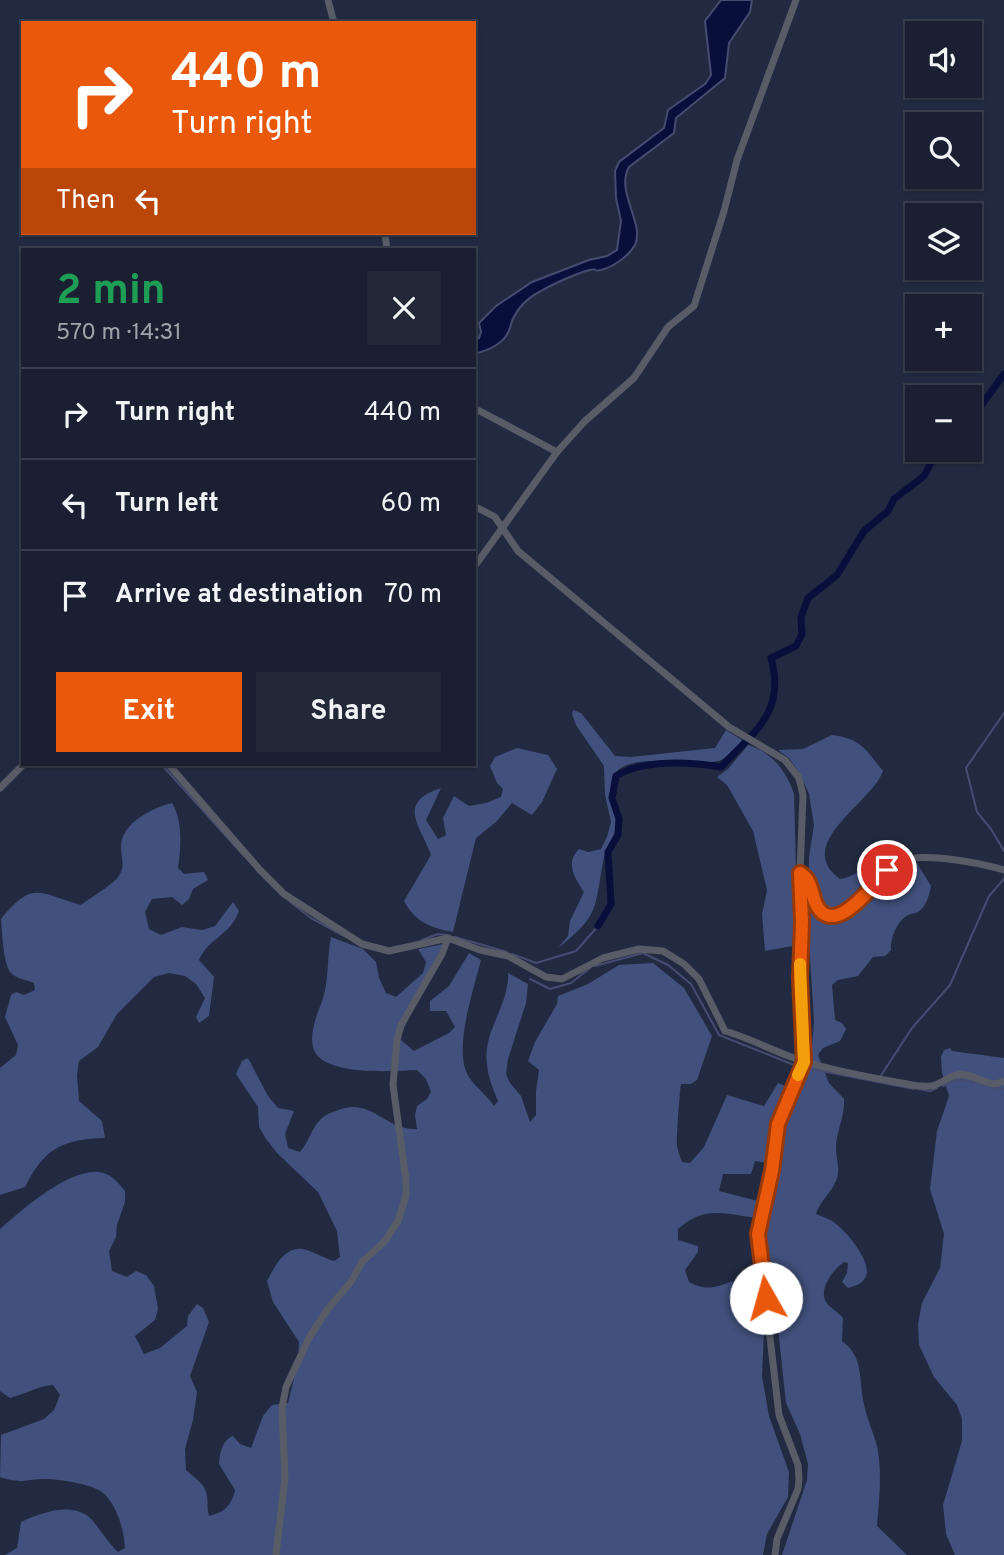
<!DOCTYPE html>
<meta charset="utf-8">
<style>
:root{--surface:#1a2031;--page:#232839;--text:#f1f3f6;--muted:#9fa3ab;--line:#383e4d;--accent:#ea580c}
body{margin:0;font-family:Overpass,sans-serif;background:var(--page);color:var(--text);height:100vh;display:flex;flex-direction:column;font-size:26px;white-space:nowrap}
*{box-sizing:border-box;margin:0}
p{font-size:23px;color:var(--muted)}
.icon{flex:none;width:38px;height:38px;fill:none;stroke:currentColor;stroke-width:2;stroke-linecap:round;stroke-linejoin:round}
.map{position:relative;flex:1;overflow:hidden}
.panel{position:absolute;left:21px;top:248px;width:455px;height:518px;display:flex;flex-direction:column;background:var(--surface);border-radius:0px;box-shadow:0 2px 5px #0004,0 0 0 2px var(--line)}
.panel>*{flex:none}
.banner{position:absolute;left:21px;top:21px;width:455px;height:214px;border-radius:0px;box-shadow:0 2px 5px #0004,0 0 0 2px var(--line);background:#ea580c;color:#fff;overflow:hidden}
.tools{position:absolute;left:905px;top:21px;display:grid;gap:14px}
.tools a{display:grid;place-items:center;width:77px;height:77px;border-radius:0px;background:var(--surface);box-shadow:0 2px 5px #0004,0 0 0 2px var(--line);font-size:35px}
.pin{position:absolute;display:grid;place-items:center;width:60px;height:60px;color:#fff;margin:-30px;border:4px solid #fff;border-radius:50%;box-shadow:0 2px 7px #0007}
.me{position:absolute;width:77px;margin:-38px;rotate:353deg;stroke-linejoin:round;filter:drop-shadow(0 0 5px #0008)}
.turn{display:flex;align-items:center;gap:24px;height:147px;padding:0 35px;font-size:32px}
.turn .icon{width:91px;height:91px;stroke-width:2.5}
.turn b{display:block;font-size:49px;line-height:60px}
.then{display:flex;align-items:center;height:66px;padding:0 35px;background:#0003;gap:14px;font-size:26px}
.round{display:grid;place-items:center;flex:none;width:74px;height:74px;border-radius:0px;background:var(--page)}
.headline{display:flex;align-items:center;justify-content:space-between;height:119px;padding:0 35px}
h1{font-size:42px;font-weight:700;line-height:52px;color:#1e9e55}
.button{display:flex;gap:14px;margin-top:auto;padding:14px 35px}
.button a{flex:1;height:80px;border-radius:0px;background:var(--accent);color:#fff;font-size:28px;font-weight:700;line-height:80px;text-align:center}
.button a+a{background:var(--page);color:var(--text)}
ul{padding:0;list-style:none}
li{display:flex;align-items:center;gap:21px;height:91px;padding:0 35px;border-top:2px solid var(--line)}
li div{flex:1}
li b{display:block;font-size:26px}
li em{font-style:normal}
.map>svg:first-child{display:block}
.green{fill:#41507c}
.water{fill:#080f3b;stroke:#464c70;stroke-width:2}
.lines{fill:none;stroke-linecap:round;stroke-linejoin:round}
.stream{stroke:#464c70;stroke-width:2}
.canal{stroke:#080f3b;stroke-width:7}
.minor{stroke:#575c67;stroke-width:7}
.route-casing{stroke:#983908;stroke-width:18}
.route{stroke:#ea580c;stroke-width:12}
.slow{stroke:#f59e0b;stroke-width:12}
</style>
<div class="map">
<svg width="1004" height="1555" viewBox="0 0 1004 1555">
<rect width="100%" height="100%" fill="#222a41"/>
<g class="green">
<path d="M573,710l8,3 34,43 16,1 84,-9 11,-18 16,10c-5,6 -12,15 -19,19 -18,11 -93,-10 -108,15 -10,17 2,35 1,53 -1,10 -10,19 -12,30 -10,49 -2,57 -46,91l10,-12 2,-15 14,-29c-10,-15 -19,-29 -5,-43l9,3 13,-3 6,-12 4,-15 -6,-27 -1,-29 -28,-41 -4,-11z"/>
<path d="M832,735c30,4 33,14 51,36 -11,32 -91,73 -43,108 26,-3 34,-32 53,-31 6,0 12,3 17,4l21,34c-2,9 -4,20 -13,26 -4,2 -6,1 -10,3 -11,6 -18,24 -17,35l-6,6 -12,1 -15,19 -20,4 -6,5 3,35 7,3 4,6 -6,12 -17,7 -5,7 11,28 15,16c1,17 -8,33 -8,49 0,12 5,21 0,33 -5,12 -16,20 -20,33 7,3 15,5 20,10 11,8 36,38 30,52 -3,8 -11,10 -18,12l-6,-6 5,-9 1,-10 -4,-1c-10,7 -26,26 -18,40 4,6 12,10 17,16l-1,23c23,17 16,39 22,63 3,16 11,31 14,47 4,25 1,51 -1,75l30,29h-125l25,-75 1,-16 -8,-30 -14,-31 -12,-112 -10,-52 2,-33 16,-82 25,-50 5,-28 2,-26 -6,-93 1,-70 5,-32 -5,-31 -9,-20 -11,-16 -11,-8 25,-1z"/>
<path d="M748,745c24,7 39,27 46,49l4,151 -33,6 -3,-37 5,-24 -14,-59 -26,-46 -10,-8 11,-8z"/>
<path d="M517,748l31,7 9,14 -15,33 -10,13 -20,-12 -16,19 -20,16 -23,94c-22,-4 -38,-10 -49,-31l27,-46c-11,-30 -35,-52 10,-67l-15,32 12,19 8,-4 -3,-17 11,-22 15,10 17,-3 15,-6 2,-8 -6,-6 -7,-17 5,-9z"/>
<path d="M172,803c11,18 9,45 6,65l6,6 20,-2 4,8 -15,9 -4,10 -7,6 -10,-8 -20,2 -7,13 4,17 12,6 21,-8 20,3 13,-4 18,-24 6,9c-10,26 -30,26 -40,49l15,17 -5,39 -10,7 -3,-6 9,-19 -9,-14 -11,-8 -16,-3 -15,4 -37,37 -19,33 -19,14 -2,14 2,26 23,20 3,17c-43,1 -61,11 -80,49l-25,8v-127l16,-13 2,-10 -13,-28 6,-22 5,-3 8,3 11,-5 -1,-7c-6,-3 -17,-4 -22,-9 -9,-7 -10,-44 -11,-55 33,-40 38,-25 80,-14 10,-8 34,-21 39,-31 5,-10 1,-16 1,-27 0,-24 31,-39 51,-44z"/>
<path d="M331,937l32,12 13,13 3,16 7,15 10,4 27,-24 3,-11 -8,-13 26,-5 -42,88 -1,8 13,11 35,-18 6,-6 -9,-16h-16v-10l19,-15 20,-33 12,7c-7,29 -29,91 -12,117 7,11 18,18 25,29l4,-5c-5,-12 -10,-24 -11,-37 -5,-32 23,-60 21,-91l20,11 -2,19 -18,56 -2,15 4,9 11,13 9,26 6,-7v-24l3,-21 -11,-9 7,-19 22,-38 1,-8 30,-12 31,-19 34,-2 31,25 28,48 -15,44 -6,4h-10c-1,3 -5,58 -4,62 1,5 3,11 5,16l8,1 14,-16 23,-52 37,11 14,-23 10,4 -20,49 -1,27 -12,-2 -4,13h-28l-4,17 39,10 -1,17c-33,-4 -52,-13 -79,11v11l20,6v6l-13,18 4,12c16,9 27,6 43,-1l13,20 16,-2 3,34 -2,43 7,40 20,56 -1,25 -21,37 -4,21h-758l12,-7 4,-26c20,-9 49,-20 68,-5 9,8 18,25 29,35l7,-4c-1,-18 -8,-44 -23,-56 -11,-8 -39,-12 -53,-13 -23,-1 -25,6 -49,-2l1,-42 43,-16 10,-9 6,-15 -7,-10c-15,1 -28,9 -43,13l-10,-7v-162c22,-19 68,-60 99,-57 11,1 19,10 26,19v11l-8,23 -1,12 -7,14 3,20 15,6 9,-6 10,4 8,11 4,23 -3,11 -20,16 9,18 16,-6 27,-22 1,-10 9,-12 6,4 6,14 -19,54 7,16 -4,28 -8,29 1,21c6,6 18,13 20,22 3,9 0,14 3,24 16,-4 22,-10 26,-26l-16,-26c1,-11 3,-24 14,-28l7,8 11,4 12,-32 9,-11 16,-2 10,-41 1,-20 -26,-40 -6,-21c7,-13 17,-34 35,-32 6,0 24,10 32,12l6,-4 -3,-26 -19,-39 -40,-38 -12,-15 -7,-12 -1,-20 -22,-33 6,-13 6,-3 20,38 10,12 16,3 -9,23 3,14 12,4c9,-10 11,-23 20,-32 5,-6 13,-8 19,-10 32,-13 47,21 78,19l-2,-14 2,-9 10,-7 4,-7 -5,-13 -9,-9c-24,1 -97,7 -104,-23 -4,-17 6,-36 11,-52 5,-20 3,-39 7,-58z"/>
<path d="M950,1048l2,3 52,7v497h-49l-9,-21 -3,-29 19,-64v-22l-5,-14 -23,-28 -15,-32 -1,-21 4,-21 18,-35 4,-34 -14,-45 7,-58 12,-35 -7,-23 -1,-16 3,-7z"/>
</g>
<path class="water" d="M721,0h31l-2,12 -21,31 -4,35 -49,40 -2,15 -45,34c-14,25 16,56 6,78 -6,11 -22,22 -34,25 -10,2 -1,-2 -11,0 -13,3 -37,14 -49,21 -14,7 -23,16 -29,30 -1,4 -3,11 -6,15 -7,10 -20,15 -32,18v-13l5,-3 2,-6 -2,-9 17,-17 36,-24 57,-22 18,-4 10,-6 4,-29 -5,-23 -1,-27 4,-9 45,-34 4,-18 37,-26 6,-9 -6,-54z"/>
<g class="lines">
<g class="stream">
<path d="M1004,713l-38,55 11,44 14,17 13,22"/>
<path d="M162,765l82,91"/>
<path d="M290,902l21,16 33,18"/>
<path d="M455,937l52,15"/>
<path d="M422,940l16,-6 9,1"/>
<path d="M512,954l24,9 40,-12 22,-25"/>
<path d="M595,966l48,-13 25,12 23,19 28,51 80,32"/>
<path d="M530,979l20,10 21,-6 19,-15"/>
<path d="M806,1068l108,21"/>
<path d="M880,1077l32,-49 38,-43 39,-89 15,-17"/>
<path d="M943,1086l14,-7 27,6"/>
<path d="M993,1087l11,2"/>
<path d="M919,1089l11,2 7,-3"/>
</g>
<g class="canal">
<path d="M970,421l34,-47"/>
<path d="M598,926l13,-22 -3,-52 10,-17 1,-16 -7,-21 4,-22c27,-17 74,-14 105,-9 34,-36 65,-55 50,-109l25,-12 6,-12 -1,-17 7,-19 29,-23 27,-44 24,-20 6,-12 30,-23 12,-23 4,-3"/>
</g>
<g class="minor">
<path d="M328,0l6,23"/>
<path d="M385,233l2,17"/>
<path d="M474,408l83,44"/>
<path d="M474,506l21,11 23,34 211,176 56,33 14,18 4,17 -3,78 2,50 -2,55 4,84 -26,62 -6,47 -14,63 21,181 19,50 1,14 -1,10 -21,50 -2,16"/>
<path d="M477,563l80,-111 28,-31 49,-43 34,-51 26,-21 30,-95 13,-51 59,-160"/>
<path d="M169,765l91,105 24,24 78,50 27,7 59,-13 32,12 28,6 38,21 16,2 41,-21 36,-9 24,2 21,13 15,15 26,52c28,8 53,23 81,31 36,11 74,17 112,24 5,0 12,1 17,-1 12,-4 17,-13 31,-10 13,2 26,14 38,6"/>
<path d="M0,788l23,-23"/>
<path d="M800,873c17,9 9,35 29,42 23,7 49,-43 70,-53 22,-11 81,1 105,8"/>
<path d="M276,1555l9,-78 -3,-69 4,-21 24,-51 17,-26 24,-28 11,-20 23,-21 13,-20 8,-25v-16l-13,-95 4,-45 4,-15 41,-71 6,-16"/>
</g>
</g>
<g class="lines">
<defs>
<path id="route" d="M766,1298l-8,-64 14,-63 6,-47 26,-62 -4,-84 2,-56 -2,-49c11,6 11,18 15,29 17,40 58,-17 72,-32"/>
</defs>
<use href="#route" class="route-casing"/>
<use href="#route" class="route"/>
<path class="slow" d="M798,1075l6,-13 -4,-98"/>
</g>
</svg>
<div class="tools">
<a><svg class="icon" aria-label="sound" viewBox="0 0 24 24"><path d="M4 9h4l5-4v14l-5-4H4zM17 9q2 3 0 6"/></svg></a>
<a><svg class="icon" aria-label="search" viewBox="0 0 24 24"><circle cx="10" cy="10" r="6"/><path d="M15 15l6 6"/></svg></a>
<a><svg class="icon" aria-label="layers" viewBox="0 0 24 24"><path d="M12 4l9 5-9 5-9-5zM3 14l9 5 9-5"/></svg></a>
<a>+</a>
<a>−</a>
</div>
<div class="pin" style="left:887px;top:870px;background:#d93025"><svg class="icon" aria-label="arrive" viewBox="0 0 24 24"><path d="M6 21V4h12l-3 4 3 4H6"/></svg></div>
<svg class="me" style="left:766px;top:1298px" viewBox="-20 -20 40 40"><circle r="19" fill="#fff"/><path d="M0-13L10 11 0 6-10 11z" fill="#ea580c"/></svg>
<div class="banner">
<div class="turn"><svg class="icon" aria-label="right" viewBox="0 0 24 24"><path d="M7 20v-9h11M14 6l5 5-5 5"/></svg><div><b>440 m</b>Turn right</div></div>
<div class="then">Then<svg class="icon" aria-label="left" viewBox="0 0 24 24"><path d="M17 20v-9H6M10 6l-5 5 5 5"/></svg></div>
</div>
<section class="panel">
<div class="headline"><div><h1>2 min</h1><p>570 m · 14:31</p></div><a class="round"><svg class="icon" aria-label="close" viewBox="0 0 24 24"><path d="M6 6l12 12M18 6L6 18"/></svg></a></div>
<ul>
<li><svg class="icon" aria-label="right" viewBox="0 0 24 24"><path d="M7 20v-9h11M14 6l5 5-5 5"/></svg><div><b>Turn right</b></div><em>440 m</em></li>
<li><svg class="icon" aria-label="left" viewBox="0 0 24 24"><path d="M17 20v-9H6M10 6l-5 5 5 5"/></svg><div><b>Turn left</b></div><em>60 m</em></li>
<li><svg class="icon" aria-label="arrive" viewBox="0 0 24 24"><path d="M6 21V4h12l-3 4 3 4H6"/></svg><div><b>Arrive at destination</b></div><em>70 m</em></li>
</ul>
<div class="button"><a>Exit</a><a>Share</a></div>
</section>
</div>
